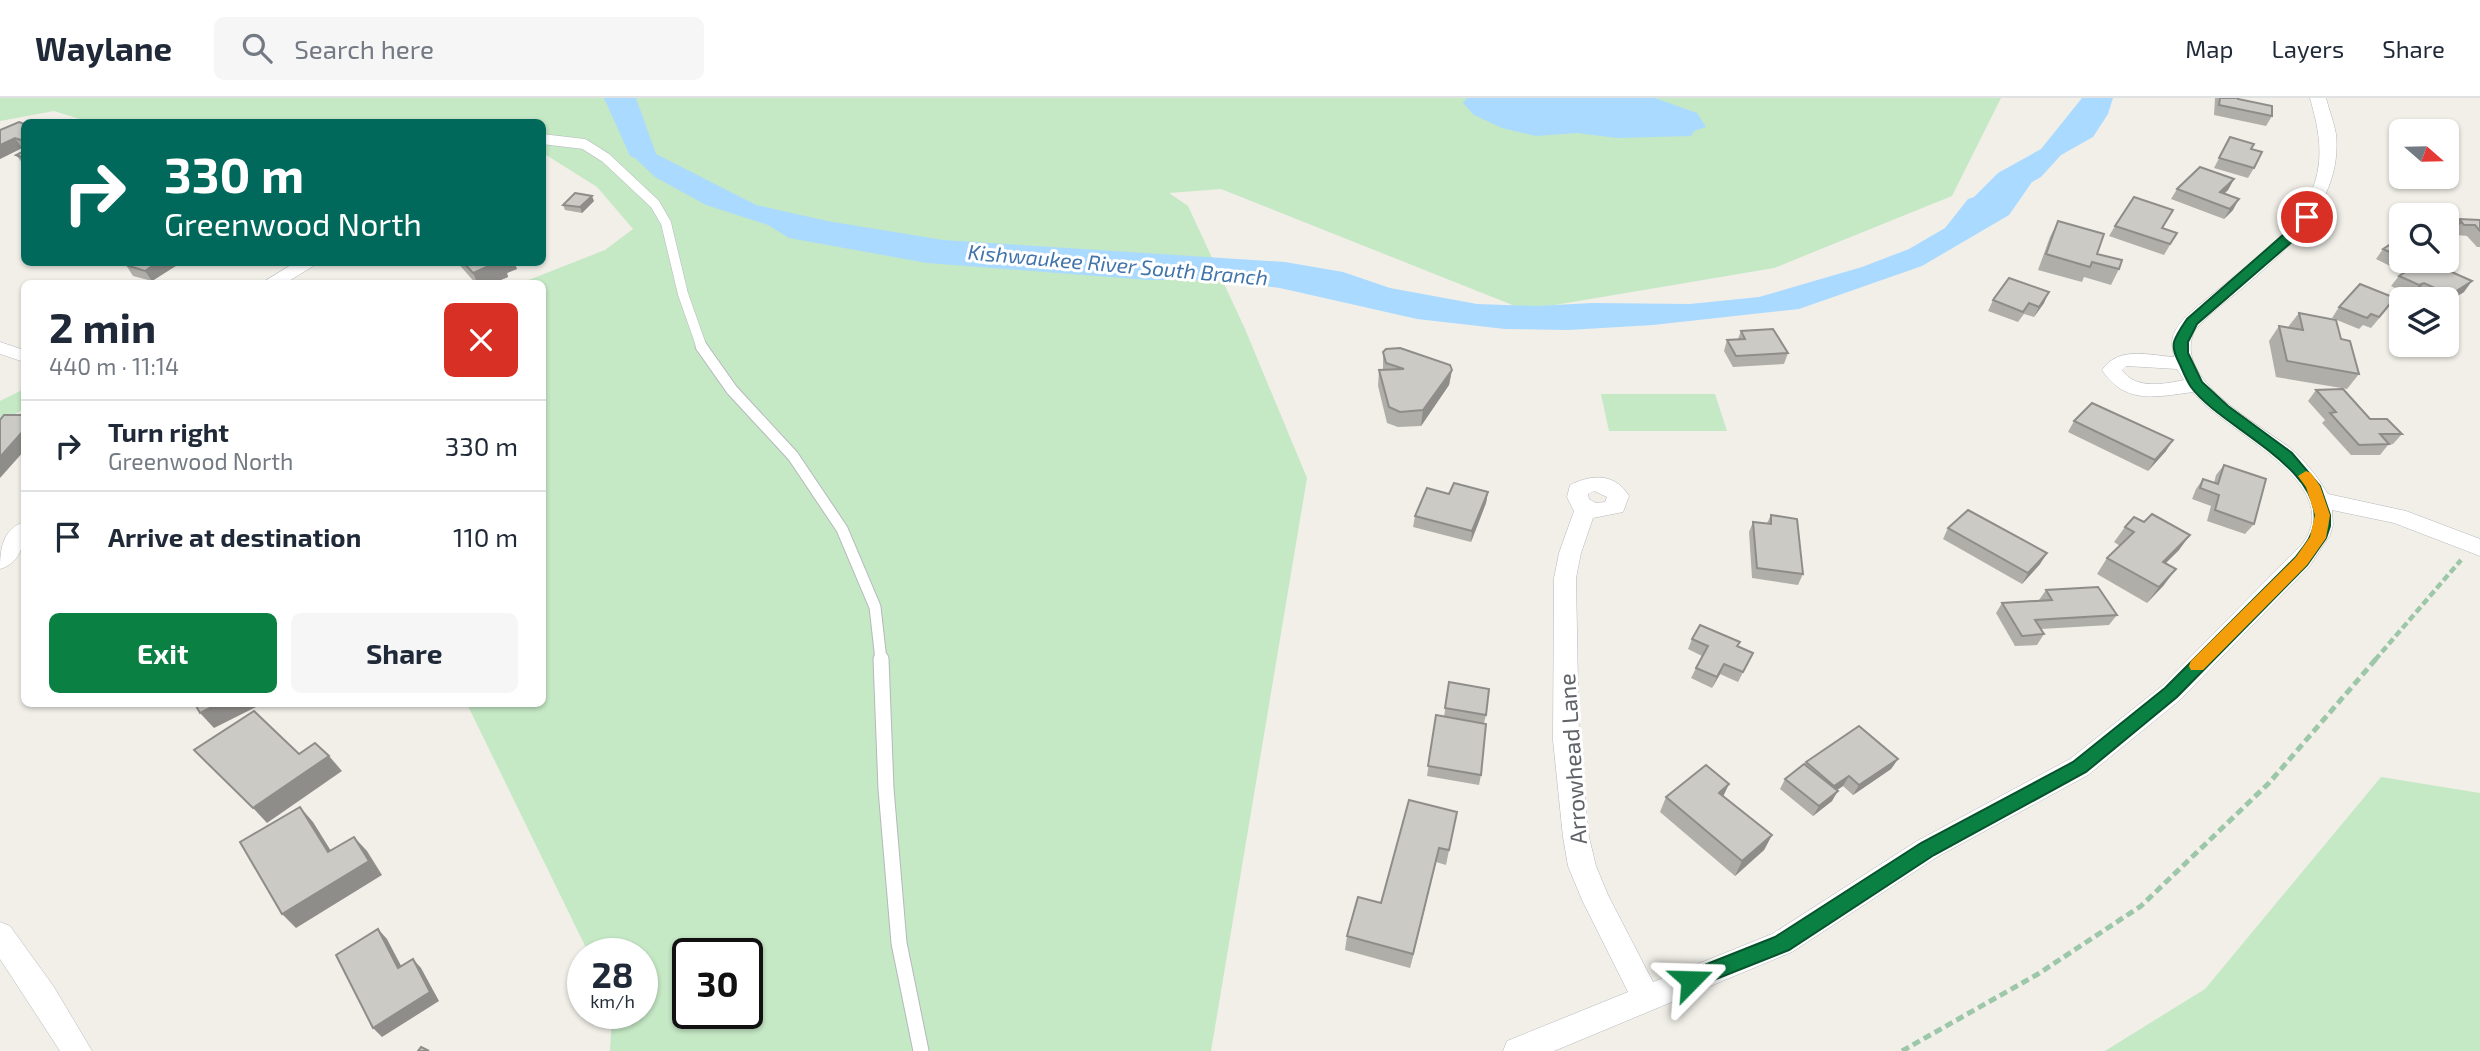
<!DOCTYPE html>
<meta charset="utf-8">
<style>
:root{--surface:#fff;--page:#f6f6f7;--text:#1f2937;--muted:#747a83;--line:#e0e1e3;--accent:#0b8043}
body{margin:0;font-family:"Exo 2",sans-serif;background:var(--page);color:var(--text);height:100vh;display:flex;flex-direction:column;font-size:26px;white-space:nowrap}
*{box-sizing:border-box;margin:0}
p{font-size:23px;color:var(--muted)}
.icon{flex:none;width:38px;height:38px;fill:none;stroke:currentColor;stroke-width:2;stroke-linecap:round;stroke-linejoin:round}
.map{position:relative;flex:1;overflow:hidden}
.details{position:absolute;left:21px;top:182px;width:525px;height:427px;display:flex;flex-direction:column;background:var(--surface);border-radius:10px;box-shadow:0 2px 5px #0004}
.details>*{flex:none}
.banner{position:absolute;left:21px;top:21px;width:525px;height:147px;border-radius:10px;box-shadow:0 2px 5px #0004;background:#00695c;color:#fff;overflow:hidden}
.needle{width:46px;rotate:110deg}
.tools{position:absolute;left:2389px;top:21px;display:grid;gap:14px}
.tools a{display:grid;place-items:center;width:70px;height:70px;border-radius:10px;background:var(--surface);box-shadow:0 2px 5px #0004;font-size:35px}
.speed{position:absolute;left:567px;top:840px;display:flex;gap:14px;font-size:35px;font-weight:700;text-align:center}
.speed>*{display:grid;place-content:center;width:91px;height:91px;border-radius:50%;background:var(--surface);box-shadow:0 2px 5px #0004;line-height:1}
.speed small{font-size:18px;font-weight:400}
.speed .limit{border:4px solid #111;border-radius:10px;background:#fff;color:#111}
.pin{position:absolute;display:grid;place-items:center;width:60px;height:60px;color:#fff;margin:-30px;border:4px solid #fff;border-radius:50%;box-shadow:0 2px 7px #0007}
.me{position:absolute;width:77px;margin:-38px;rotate:68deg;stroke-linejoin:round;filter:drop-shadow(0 0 5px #0008)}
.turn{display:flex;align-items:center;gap:24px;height:147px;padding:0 28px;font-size:32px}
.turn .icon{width:91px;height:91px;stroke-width:2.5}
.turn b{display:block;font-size:49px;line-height:60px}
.round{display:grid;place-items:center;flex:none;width:74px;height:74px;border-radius:10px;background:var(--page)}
.overview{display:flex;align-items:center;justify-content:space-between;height:119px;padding:0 28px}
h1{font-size:42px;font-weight:700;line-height:52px}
.cta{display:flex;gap:14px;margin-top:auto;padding:14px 28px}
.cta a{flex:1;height:80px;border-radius:10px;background:var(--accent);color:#fff;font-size:28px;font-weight:700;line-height:80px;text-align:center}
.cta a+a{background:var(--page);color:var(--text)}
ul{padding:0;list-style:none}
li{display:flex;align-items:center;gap:21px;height:91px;padding:0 28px;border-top:2px solid var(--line)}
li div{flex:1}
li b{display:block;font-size:26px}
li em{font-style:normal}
header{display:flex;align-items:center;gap:42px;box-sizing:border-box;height:98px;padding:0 35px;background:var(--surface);border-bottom:2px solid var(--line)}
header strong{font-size:33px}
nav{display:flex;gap:38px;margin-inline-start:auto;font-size:24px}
.search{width:490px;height:63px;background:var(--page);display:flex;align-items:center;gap:18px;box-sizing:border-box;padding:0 24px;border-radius:10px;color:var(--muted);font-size:26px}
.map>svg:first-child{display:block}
.green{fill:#c5e8c5;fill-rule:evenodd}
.water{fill:#aadaff}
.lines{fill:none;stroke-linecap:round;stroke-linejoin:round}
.service-far2-casing{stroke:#b5b8bc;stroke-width:11}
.service-far1-casing{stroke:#b5b8bc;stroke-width:13}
.service-casing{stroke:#b5b8bc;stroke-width:17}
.minor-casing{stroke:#b5b8bc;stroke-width:1}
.path-far1{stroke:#9cc7a9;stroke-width:4.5;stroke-dasharray:7 3.5;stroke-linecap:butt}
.path{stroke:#9cc7a9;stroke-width:5;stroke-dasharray:8 4.5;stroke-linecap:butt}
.service-far2{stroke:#fff;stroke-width:10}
.service-far1{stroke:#fff;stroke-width:11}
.service{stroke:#fff;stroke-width:15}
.minor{fill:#fff;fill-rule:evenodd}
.wall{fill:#afaea9}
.shaded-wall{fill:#8f8d8a}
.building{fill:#cccac5;stroke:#8f8d8a;stroke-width:2}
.route{fill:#0b8043;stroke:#07532c;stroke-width:2}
.slow{fill:#f59e0b}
.labels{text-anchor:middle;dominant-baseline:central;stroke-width:6;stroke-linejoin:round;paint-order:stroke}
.far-water-label{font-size:21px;font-style:italic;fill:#4174aa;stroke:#fff}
.street-label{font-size:23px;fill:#5f6368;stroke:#fff}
</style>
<header>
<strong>Waylane</strong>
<div class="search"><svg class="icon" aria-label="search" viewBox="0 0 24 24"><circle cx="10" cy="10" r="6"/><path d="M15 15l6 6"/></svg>Search here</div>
<nav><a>Map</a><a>Layers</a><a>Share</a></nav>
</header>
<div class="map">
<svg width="2480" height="953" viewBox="0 0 2480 953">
<rect width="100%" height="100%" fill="#f1efe8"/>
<g class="green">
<path d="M0,0h2001l-49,98 -178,72 -249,42 -304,-121 -52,4 19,13 57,123 62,149 -96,573h-601l2,-38h30v-59h-53l-122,-250h75v-420l-21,-1 84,-33 28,-21 -36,-42 -54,-34 -1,-31h-453l-35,-11 -54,10zM688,856h59v59h-59z"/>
<path d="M24,291v20l-24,13v-21z"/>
<path d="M1601,296h114l12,37h-118z"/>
<path d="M2381,679l99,16v258h-375l100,-62z"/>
</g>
<g class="water">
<path d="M604,0h32l20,56 100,51 71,16 116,19 342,22 58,10 47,16 87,16 59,2 56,-3 98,1 69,-7 103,-30 47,-18 36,-21 23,-29 6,-2 24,-24 43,-24 41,-51h31l-5,16 -15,23 -32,18 -20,22 -9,5 -23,33 -87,51 -123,43 -146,16 -85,5 -63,-1 -88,-10 -137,-31 -67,-8h-65l-221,-17 -138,-25 -21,-13 -62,-20 -51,-28 -20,-19 -5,-2z"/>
<path d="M1467,0h188l42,15 9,14 -12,4 -3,5 -74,2 -40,-5 -41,3 -34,-8 -28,-13 -11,-12z"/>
</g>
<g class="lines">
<defs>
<path id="service-far2" d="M542,41l42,5 22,14 49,46 11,19 17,71 19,54"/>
<path id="service-far1" d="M701,248l31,44 61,66 49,73 33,78 6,53"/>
<path id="service" d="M881,561l5,130 13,154 22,108"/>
<g id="minor">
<path d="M2310,0h16c3,12 8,24 10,36 7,69 -50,117 -97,157 -15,12 -31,24 -44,39 -25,49 65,94 95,118 16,14 27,28 38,46l78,17 74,28v17l-86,-33 -62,-13 1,15 -3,10 -21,32 -129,133 -92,75 -151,82 -145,95 -238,99h-51l4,-10 121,-49 -46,-92 -14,-34 -5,-29 -10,-97 1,-162 5,-25 15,-42 -7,-14 3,-12c22,-11 45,-12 59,11l-6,16 -30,6 -12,35 -5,25 3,162 10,97 7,29 12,29 45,87 119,-48 145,-93 153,-82 92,-73 141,-143c44,-61 -82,-113 -110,-151 -37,5 -68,13 -91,-22 16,-24 46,-15 72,-13 -1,-7 -3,-13 -1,-21 6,-17 23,-28 36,-39 42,-35 105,-76 110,-135 2,-23 -3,-42 -9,-64zM2126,268l51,3 7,11c-20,4 -49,10 -62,-10zM1594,393l13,6 -2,5 -9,1 -7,-4 -1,-5z"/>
<path d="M296,164h24l-36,22h-24z"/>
<path d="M0,244l24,8v12l-24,-8z"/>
<path d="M24,424c2,19 -3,41 -24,47 0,-19 2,-40 24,-47z"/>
<path d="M0,824l10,4 44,61 38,64h-32l-60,-92z"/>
</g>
</defs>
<use href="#service-far2" class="service-far2-casing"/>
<use href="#service-far1" class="service-far1-casing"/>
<use href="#service" class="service-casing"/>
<use href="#minor" class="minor-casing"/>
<path class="path-far1" d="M2375,562l86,-100"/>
<path class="path" d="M1902,953l136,-77 103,-68 128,-123 107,-124"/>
<use href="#service-far2" class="service-far2"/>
<use href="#service-far1" class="service-far1"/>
<use href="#service" class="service"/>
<use href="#minor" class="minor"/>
</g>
<g class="wall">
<path d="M2215,0h23v1l34,17 -6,10 -52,-11z"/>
<path d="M24,26v25l-2,-1 -22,11z"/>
<path d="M2230,39l21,12 3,19 -6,10 -34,-10z"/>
<path d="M24,53v14l-8,-10z"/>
<path d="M2234,81l-6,11 -4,4 9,16 -9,9 -53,-20 6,-10z"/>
<path d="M594,103l-12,12 -17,-3 -2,-5z"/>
<path d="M2446,120l11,4 2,-3 21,1v27h-3l-10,-11 -10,-1 -4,-4 -7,7z"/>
<path d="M2058,123l39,33 22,15 -8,16 -27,-8 -2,5 -44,-12 12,-33z"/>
<path d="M2115,128l47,2 15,5 -13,22 -55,-19z"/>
<path d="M2401,144v19h26l37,31 -18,11v-4h-18l-12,-6 -5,3 -20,-10 8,-10 5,-3 -28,-14 7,-10z"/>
<path d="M182,164l-30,19 -19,-5 -7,-11z"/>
<path d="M457,164h57l3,7 -10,4 1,4 -17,7h-15z"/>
<path d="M1993,202l51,3 -10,14 -10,-3 -6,8 -30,-11z"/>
<path d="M2339,209l48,2 -16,19 -8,-3 -4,4 -27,-11z"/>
<path d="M2299,215l60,61 -12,15 -71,-12 -7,-36 10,-15 9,1z"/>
<path d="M1741,233l47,22 -4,11 -51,3 -9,-16 3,-11 11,-1z"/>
<path d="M1383,254l69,18 -3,15 -28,41 -23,1 -11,-4 -9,-37 1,-16h4z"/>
<path d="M2316,292l54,29 32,15 -9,10 -5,1 -8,10h-29l-29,-32 3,-3 -17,-19z"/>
<path d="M2074,323l92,30 -18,20 -80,-39z"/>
<path d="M2224,367l30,59 -9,10 -38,-13 4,-15 -19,-7 4,-10 7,-10 11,4 2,-8z"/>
<path d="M1488,394l-2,11 -15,39 -58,-15 2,-11 34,-22z"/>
<path d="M1771,417l32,59 -5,11 -46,-7 -3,-46 4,-10 14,1z"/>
<path d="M2144,424l35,28 -14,13 -1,22 -17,18 -50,-29 10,-16 13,-12 -6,-4 11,-15z"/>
<path d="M1948,430l99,25 -7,11 -18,20 -79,-45z"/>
<path d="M2046,492l71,25 -8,10 -68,4 3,5 -7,11 -22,1 -19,-33 6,-10 37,-3z"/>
<path d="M1692,541l46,8 15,6 -15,29 -18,-8 -8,14 -21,-10 11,-22 -14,-7z"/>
<path d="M1449,584l37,33 -2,8 -3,52 -2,10 -52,-9 9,-61 8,2z"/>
<path d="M1898,661l-7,10 -38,26 -10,-9 -6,4 -5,11 -19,15 -33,-27 5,-10 19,-15 2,-2z"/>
<path d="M1724,698l48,39 -8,15 -29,26 -75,-64 6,-15z"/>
<path d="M1457,714l-11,53 -10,-3 -26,106 -65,-18 2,-14 34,-33z"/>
</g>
<g class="shaded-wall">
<path d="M15,40l7,10 -22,11v-14z"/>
<path d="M2234,81l-6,11 -14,13 6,-11z"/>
<path d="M592,98l2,5 -12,12 -2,-6z"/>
<path d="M2239,101l-6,11 -9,9 6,-10z"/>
<path d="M158,164h24l-30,19 -7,-10z"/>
<path d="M498,164h16l3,7 -10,4 1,4 -17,7h-13l-5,-11z"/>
<path d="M2472,183l-8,11 -18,11v-3l4,-5z"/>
<path d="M2424,185l-8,10 -5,3 8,-11z"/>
<path d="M2049,194l-5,11 -10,14 5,-10z"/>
<path d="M1452,272l-3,15 -28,41 2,-16z"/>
<path d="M24,332v21l-24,27v-21z"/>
<path d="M2173,342l-7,11 -18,20 7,-11z"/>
<path d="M1488,394l-2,11 -15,39 1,-11z"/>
<path d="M2190,437l-11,15 -28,28 12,-16z"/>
<path d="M2047,455l-7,11 -18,20 6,-11z"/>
<path d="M2176,471l-12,16 -17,18 12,-16z"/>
<path d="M1724,566l-4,10 -8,14 5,-11z"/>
<path d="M218,606h44l-48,24 -14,-15z"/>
<path d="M329,658l13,15 -75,52 -14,-15z"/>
<path d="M1898,661l-7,10 -38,26 6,-10z"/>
<path d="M1849,678l-6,10 -15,10 6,-10z"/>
<path d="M1729,686l-7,15 -3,-6z"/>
<path d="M1838,693l-6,10 -19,15 6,-10z"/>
<path d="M300,709l13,15 28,45 -13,-15z"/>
<path d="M1772,737l-8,15 -29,26 7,-15z"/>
<path d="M354,739l13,14 15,24 -86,53 -14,-14z"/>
<path d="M1439,750l-3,14 -26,106 3,-14z"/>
<path d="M378,831l9,10 20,38 -9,-9z"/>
<path d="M413,861l8,9 18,33 -57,36 -9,-9z"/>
</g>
<g class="building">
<path d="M2220,0h18v1l34,7v10l-53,-11z"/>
<path d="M19,24l5,2v17l-9,-3 -15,7v-15z"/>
<path d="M2230,39l24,7 -3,5 11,3 -8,16 -35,-10z"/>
<path d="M24,53v7l-8,-3z"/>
<path d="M2200,69l34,12 -14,13 19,7 -9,10 -53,-20z"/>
<path d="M575,95l17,3 -12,11 -17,-2z"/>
<path d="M2134,99l39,13 -11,18 15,5 -7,11 -55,-18z"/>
<path d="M2425,112l15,5h-21z"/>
<path d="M2446,120l14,5 -14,13z"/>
<path d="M2459,121l21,1v11l-5,-6h-11z"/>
<path d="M2058,123l46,13 -7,20 25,6 -3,9 -27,-7 -2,5 -44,-13z"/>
<path d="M2397,142l4,2v15l-18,-8z"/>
<path d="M2408,163h19l45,20 -22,14 -26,-12 -5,2 -20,-9 17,-11z"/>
<path d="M131,164h27l-13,9 -19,-6z"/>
<path d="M463,164h35l-25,11z"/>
<path d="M2009,180l40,14 -10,15 -10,-4 -6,9 -30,-12z"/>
<path d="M2360,186l35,14 -16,19 -8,-3 -4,4 -28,-11z"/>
<path d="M2299,215l37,7 5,19 9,2 9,33 -72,-13 -8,-35 24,4z"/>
<path d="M1773,231l15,24 -52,3 -9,-16 18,-1 -4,-8z"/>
<path d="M1400,250l50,17 2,5 -29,40 -23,2 -11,-5 -10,-37 25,-1 -18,-6 -3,-11 3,-3z"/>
<path d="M2343,291l27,30h17l15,15h-22l9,10 -30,1 -29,-32 6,-1 -20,-22z"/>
<path d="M2092,305l81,37 -18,20 -81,-39z"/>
<path d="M4,317h20v15l-24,27v-37z"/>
<path d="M2224,367l42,14 -12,45 -39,-14 4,-15 -19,-7 3,-9 15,5z"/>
<path d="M1454,385l34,9 -16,39 -57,-15 12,-28 22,6z"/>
<path d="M1968,412l79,43 -19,20 -80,-45z"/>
<path d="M2152,416l38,21 -27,27 13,7 -17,18 -52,-29 27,-26 -9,-5 9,-10 10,5z"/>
<path d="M1771,417l26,4 6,55 -46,-6 -4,-46 18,2z"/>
<path d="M2098,489l19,28 -82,5 9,14 -22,2 -20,-33 50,-3 -6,-10z"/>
<path d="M1700,527l40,17 -3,4 16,7 -10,19 -19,-8 -7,13 -21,-9 12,-22 -16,-7z"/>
<path d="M1449,584l40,7 -3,26 -41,-7z"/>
<path d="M195,606h23l-18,9z"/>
<path d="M254,613l45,43 16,-11 14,13 -76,52 -59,-58z"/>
<path d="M1436,617l50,9 -5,51 -53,-9z"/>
<path d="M1859,628l39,33 -39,26 -10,-9 -15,10 -28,-24z"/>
<path d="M1804,666l34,27 -19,15 -34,-27z"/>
<path d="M1706,667l23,19 -10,9 53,42 -30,26 -76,-64z"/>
<path d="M1409,702l48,12 -8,38 -10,-2 -26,106 -66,-18 11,-39 23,6z"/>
<path d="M300,709l28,45 26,-15 15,24 -87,53 -42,-72z"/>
<path d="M378,831l20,39 15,-9 17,33 -57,36 -37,-73z"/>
<path d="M421,949l8,4h-11z"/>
</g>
<path class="route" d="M2307,116l6,3 -19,23 -97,84 -9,18v11l14,29 26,24 64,47 28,33 10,29v11l-4,12 -19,27 -130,132 -91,75 -152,83 -145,95 -98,39 -7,-2 -3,-7 3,-7 91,-36 146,-94 152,-81 92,-74 131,-131c7,-10 16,-19 18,-32 11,-57 -94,-98 -123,-138 -4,-6 -7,-13 -10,-20 -3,-7 -9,-16 -7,-25 2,-7 9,-17 13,-23z"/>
<path class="slow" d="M2306,373l5,2 9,13 10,29 -4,23 -19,27 -104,105h-12l-2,-4 2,-5 105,-104 14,-20 5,-22 -9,-28 -8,-11z"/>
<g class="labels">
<g class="far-water-label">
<text transform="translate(1118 166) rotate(5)">Kishwaukee River South Branch</text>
</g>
<g class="street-label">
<text transform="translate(1572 661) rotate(-94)">Arrowhead Lane</text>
</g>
</g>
</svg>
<div class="tools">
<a><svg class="needle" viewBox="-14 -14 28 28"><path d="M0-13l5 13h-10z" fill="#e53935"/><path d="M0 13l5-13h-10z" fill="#747a83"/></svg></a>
<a><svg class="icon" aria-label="search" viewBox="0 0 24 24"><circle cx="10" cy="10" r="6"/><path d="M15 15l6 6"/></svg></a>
<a><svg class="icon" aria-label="layers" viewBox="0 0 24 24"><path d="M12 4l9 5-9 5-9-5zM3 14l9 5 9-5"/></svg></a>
</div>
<div class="speed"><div>28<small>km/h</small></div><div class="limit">30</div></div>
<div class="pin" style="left:2307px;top:119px;background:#d93025"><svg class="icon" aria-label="arrive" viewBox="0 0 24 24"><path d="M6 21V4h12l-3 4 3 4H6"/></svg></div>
<svg class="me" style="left:1691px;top:882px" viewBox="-20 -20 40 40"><path d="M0-17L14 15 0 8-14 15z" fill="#0b8043" stroke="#fff" stroke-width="4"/></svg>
<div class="banner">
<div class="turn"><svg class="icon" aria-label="right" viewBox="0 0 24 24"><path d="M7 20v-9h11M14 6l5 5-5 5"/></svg><div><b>330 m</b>Greenwood North</div></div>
</div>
<section class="details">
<div class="overview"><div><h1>2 min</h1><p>440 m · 11:14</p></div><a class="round" style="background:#d93025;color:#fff"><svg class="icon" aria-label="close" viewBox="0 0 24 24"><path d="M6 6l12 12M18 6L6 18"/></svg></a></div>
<ul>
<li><svg class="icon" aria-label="right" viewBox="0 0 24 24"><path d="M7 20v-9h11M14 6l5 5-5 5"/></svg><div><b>Turn right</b><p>Greenwood North</p></div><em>330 m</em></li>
<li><svg class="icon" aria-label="arrive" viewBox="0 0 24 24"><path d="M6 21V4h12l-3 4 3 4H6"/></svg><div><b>Arrive at destination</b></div><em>110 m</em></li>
</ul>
<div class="cta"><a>Exit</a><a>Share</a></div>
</section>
</div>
